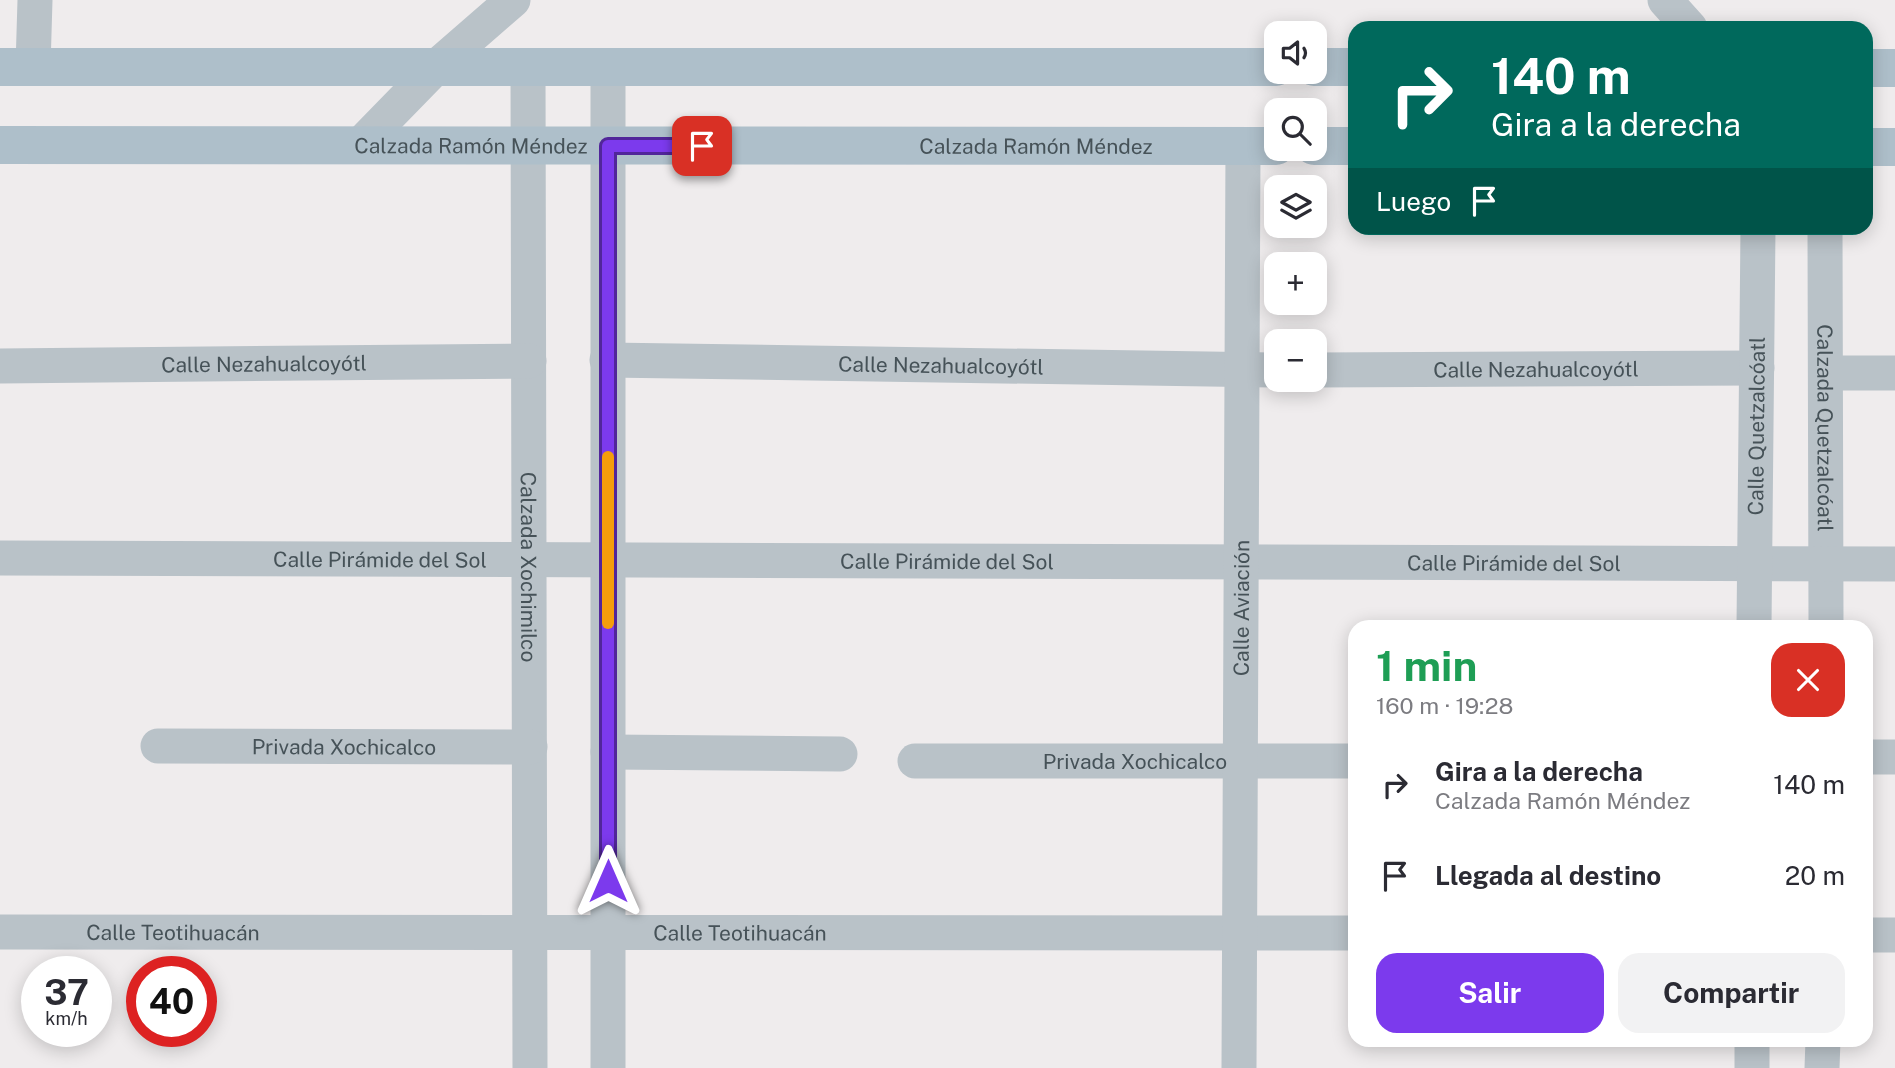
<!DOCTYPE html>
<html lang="es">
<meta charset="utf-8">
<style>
:root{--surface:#fff;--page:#f2f2f3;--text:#2b2b33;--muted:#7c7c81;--accent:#7c3aed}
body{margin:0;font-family:"Public Sans",sans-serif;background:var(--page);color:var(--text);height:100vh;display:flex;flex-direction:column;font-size:26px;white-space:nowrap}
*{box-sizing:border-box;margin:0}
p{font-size:23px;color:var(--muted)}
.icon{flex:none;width:38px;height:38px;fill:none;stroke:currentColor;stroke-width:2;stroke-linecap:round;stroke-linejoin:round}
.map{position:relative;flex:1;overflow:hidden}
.panel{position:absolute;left:1348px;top:620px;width:525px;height:427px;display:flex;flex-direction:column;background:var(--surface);border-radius:21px;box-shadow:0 4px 18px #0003}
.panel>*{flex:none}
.hud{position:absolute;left:1348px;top:21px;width:525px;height:214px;border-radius:21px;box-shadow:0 4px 18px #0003;background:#00695c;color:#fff;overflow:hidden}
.fabs{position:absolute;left:1264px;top:21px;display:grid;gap:14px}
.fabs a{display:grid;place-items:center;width:63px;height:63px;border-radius:14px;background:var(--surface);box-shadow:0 4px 18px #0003;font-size:35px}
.speed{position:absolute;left:21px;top:956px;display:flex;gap:14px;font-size:35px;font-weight:700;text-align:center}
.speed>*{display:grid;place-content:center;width:91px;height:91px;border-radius:50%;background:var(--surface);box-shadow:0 4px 18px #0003;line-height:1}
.speed small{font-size:18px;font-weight:400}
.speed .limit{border:10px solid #d22;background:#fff;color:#111}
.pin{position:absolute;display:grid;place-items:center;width:60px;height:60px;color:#fff;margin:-30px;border-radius:14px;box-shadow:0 4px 10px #0006}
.me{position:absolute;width:77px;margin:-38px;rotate:0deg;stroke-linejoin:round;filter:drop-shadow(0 0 5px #0008)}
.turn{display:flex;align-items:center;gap:24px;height:147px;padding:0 28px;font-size:32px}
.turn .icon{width:91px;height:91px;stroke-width:2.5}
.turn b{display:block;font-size:49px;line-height:60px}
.then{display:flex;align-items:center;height:66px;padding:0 28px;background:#0003;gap:14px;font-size:26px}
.round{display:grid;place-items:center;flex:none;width:74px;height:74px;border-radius:21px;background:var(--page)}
.headline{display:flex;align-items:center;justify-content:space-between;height:119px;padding:0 28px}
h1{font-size:42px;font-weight:700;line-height:52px;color:#1e9e55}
.primary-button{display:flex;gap:14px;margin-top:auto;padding:14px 28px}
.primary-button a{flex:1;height:80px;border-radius:21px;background:var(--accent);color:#fff;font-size:28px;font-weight:700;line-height:80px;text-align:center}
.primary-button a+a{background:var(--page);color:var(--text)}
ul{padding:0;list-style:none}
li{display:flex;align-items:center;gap:21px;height:91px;padding:0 28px}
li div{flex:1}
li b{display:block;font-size:26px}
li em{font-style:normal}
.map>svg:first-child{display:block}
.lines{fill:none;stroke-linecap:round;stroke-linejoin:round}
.minor{stroke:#b9c2c8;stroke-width:35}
.major{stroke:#aebfca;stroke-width:38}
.route-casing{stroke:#51269a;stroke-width:18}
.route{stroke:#7c3aed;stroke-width:12}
.slow{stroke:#f59e0b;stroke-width:12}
.labels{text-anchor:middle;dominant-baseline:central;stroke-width:7;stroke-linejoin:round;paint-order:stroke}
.street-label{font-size:21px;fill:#465258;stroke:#fff}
</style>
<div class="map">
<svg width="1895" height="1068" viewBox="0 0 1895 1068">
<rect width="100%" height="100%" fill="#efeced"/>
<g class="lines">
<g class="minor">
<path d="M1665,0l25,28"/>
<path d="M33,67l2,-67"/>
<path id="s1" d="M528,67l2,1001"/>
<path d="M608,67v1001"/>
<path d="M360,145l76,-78 77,-67"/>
<path id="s2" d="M1825,228l1,398"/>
<path id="s3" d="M607,360l669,10"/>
<path id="s4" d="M0,366l529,-5"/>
<path id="s5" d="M1314,370l443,-2"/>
<path d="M1826,373h69"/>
<path id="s6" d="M0,558l1895,6"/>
<path id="s7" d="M1754,626l4,-398"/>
<path id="s8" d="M158,746l372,1"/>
<path d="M608,752l232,2"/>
<path d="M1866,757h29"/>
<path id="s9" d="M915,761h439"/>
<path id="s10" d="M0,932l1354,1"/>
<path d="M1866,935h29"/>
<path d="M1752,1040v28"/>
<path id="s11" d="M1239,1068l4,-922"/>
<path d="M1822,1068l1,-28"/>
</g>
<g class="major">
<path d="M0,67h1276"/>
<path d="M1314,67h40"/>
<path d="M1866,68h29"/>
<path id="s12" d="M0,145l1276,1"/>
<path d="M1314,146h40"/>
<path d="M1866,147h29"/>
</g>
</g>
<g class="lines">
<defs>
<path id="route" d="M608,881v-735h94"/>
</defs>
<use href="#route" class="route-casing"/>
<use href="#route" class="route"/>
<path class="slow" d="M608,457v166"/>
</g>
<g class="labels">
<g class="street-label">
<text stroke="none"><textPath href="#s12" startOffset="471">Calzada Ramón Méndez</textPath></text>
<text stroke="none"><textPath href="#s12" startOffset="1036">Calzada Ramón Méndez</textPath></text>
<text stroke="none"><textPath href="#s4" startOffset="264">Calle Nezahualcoyótl</textPath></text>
<text stroke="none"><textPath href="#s3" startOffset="334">Calle Nezahualcoyótl</textPath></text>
<text stroke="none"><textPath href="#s5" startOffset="222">Calle Nezahualcoyótl</textPath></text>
<text stroke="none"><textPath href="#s7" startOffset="200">Calle Quetzalcóatl</textPath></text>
<text stroke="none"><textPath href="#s2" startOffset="200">Calzada Quetzalcóatl</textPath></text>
<text stroke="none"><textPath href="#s6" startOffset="380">Calle Pirámide del Sol</textPath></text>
<text stroke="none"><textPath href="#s6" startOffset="947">Calle Pirámide del Sol</textPath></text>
<text stroke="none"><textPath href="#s6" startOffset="1514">Calle Pirámide del Sol</textPath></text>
<text stroke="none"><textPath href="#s1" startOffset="500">Calzada Xochimilco</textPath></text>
<text stroke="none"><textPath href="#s11" startOffset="460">Calle Aviación</textPath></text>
<text stroke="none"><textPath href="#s8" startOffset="186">Privada Xochicalco</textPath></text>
<text stroke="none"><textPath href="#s9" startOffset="220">Privada Xochicalco</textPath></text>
<text stroke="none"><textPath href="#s10" startOffset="173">Calle Teotihuacán</textPath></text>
<text stroke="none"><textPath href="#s10" startOffset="740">Calle Teotihuacán</textPath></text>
</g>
</g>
</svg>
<div class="fabs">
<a><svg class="icon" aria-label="sound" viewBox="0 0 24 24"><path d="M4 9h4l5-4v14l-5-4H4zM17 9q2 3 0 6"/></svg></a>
<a><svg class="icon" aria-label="search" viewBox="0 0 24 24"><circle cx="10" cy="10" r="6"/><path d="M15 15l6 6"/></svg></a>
<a><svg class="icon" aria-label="layers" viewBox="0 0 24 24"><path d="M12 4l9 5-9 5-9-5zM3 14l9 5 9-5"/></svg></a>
<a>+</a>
<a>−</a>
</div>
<div class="speed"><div>37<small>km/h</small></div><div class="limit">40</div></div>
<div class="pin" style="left:702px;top:146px;background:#d93025"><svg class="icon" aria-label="arrive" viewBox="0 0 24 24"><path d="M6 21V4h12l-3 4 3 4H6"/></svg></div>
<svg class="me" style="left:608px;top:881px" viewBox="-20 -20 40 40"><path d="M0-17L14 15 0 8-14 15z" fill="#7c3aed" stroke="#fff" stroke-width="4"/></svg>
<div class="hud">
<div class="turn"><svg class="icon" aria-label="right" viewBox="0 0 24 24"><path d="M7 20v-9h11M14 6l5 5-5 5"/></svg><div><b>140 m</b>Gira a la derecha</div></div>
<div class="then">Luego<svg class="icon" aria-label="arrive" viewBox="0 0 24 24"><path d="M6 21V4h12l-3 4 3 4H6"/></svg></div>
</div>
<section class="panel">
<div class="headline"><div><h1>1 min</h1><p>160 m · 19:28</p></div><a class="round" style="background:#d93025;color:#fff"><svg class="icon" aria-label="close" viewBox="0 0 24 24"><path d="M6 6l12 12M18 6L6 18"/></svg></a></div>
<ul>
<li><svg class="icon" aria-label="right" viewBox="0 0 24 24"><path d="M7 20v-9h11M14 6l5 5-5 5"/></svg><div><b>Gira a la derecha</b><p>Calzada Ramón Méndez</p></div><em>140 m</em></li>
<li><svg class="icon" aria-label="arrive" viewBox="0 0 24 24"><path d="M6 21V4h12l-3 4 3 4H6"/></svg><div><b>Llegada al destino</b></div><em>20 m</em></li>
</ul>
<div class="primary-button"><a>Salir</a><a>Compartir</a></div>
</section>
</div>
